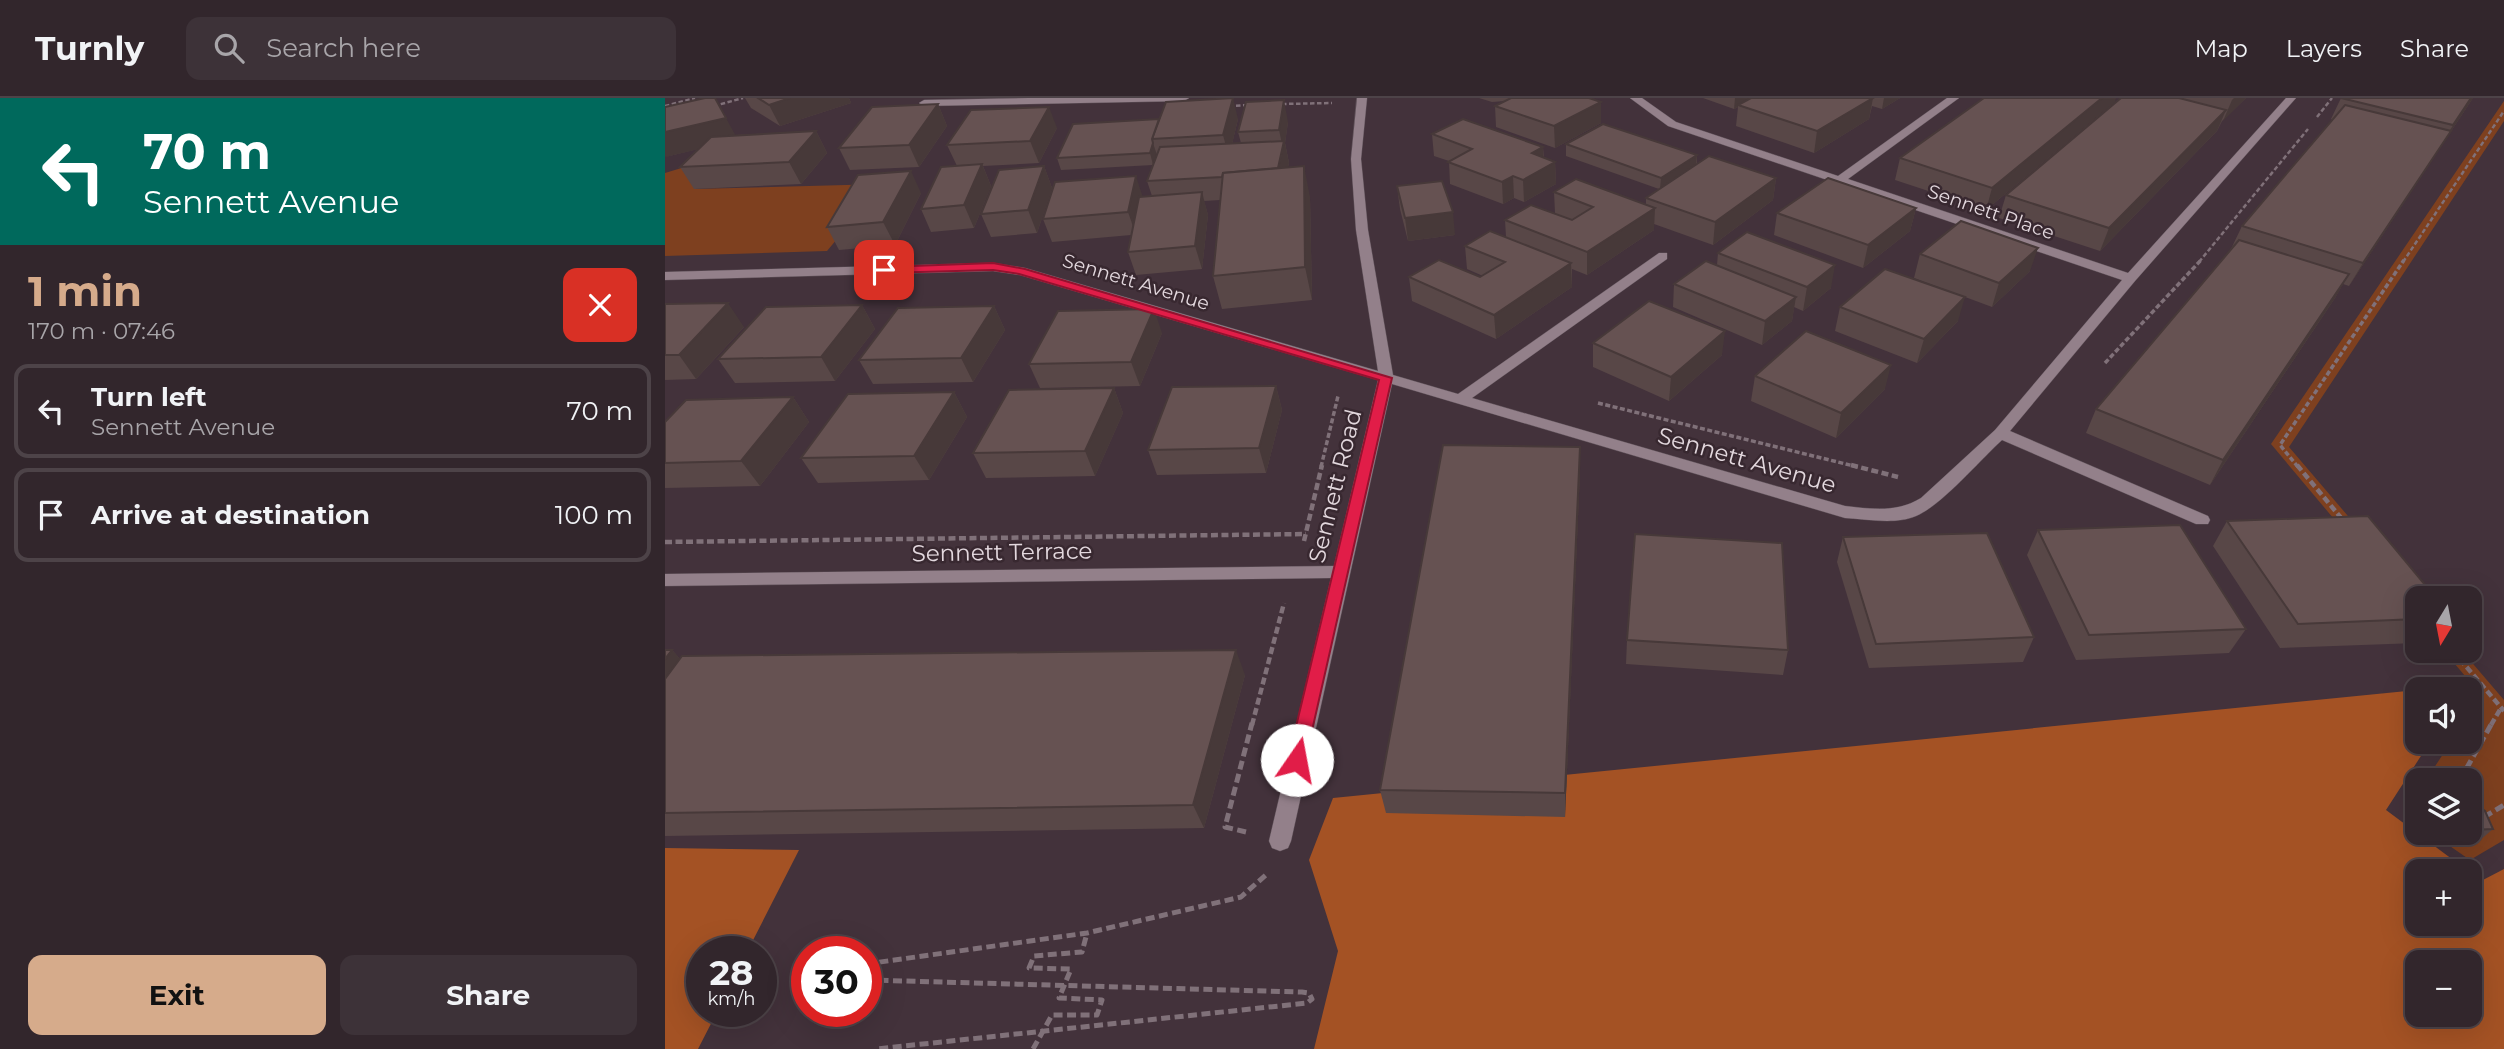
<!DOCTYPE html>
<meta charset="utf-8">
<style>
:root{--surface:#32262c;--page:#3d3238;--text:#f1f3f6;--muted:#a8a5a9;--line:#4d4348;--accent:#d6ab8b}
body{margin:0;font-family:Montserrat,sans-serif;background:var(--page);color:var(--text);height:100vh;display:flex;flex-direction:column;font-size:26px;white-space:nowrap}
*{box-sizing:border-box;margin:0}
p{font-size:23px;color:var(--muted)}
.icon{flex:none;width:38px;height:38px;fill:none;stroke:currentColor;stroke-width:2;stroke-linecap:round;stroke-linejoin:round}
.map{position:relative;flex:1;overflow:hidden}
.side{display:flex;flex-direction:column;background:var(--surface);width:665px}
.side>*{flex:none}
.guide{background:#00695c;color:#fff;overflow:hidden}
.needle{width:46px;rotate:190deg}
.controls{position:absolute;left:1740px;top:488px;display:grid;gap:14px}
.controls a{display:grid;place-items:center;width:77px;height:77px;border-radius:14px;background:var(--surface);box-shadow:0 7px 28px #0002,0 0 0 2px var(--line);font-size:35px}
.speed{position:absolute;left:21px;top:838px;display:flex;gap:14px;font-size:35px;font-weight:700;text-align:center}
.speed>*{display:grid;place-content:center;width:91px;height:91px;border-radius:50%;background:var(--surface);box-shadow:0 7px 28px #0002,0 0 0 2px var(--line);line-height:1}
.speed small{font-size:18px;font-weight:400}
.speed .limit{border:10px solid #d22;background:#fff;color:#111}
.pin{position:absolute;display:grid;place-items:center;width:60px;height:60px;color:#fff;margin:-30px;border-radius:14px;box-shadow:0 4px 10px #0006}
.me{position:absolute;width:77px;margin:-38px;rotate:12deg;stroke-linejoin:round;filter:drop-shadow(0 0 5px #0008)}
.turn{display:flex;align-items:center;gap:24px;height:147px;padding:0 28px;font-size:32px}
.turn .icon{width:91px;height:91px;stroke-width:2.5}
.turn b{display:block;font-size:49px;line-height:60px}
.round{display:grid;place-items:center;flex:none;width:74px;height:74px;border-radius:14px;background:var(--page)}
.summary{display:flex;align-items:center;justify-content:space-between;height:119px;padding:0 28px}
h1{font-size:42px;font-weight:700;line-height:52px;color:var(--accent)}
.action{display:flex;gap:14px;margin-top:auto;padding:14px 28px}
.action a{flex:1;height:80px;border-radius:14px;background:var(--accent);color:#111;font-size:28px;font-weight:700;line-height:80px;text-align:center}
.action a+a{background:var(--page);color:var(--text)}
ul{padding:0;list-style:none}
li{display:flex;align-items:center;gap:21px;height:94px;margin:0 14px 10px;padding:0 14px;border:4px solid var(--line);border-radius:14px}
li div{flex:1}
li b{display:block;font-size:26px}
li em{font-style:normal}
header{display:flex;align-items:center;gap:42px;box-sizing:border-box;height:98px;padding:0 35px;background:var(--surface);border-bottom:2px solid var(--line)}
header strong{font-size:33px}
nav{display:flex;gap:38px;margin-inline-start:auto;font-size:24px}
.search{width:490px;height:63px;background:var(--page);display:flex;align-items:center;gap:18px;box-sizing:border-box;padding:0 24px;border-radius:14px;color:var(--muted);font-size:26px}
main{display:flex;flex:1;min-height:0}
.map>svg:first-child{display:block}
.green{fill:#7e401f}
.forest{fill:#a45224;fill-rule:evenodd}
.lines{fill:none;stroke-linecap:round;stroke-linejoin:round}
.street-casing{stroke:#5d4f57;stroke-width:1}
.path-far3{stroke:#807179;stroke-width:2.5;stroke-dasharray:4.5 2.5;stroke-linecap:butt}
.path-far2{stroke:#807179;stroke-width:3.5;stroke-dasharray:5 2.5;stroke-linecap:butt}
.path-far1{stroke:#807179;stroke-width:4.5;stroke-dasharray:7 3.5;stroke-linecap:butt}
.path{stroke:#807179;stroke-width:5;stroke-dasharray:9 4.5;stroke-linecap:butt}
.street{fill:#93808a;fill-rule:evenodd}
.wall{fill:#584747}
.shaded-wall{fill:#473939}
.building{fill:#665252;stroke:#473939;stroke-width:2}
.route{fill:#e11d48;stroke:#92132f;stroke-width:2}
.labels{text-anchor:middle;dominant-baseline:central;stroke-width:5;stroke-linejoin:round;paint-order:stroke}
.far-street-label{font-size:19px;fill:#e3d8de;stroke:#382830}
.street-label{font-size:23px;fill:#e3d8de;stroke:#382830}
</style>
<header>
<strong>Turnly</strong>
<div class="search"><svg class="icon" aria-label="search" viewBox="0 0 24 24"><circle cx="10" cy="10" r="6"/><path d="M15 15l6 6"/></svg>Search here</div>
<nav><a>Map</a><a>Layers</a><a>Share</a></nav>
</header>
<main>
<section class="side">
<div class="guide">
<div class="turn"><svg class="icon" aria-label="left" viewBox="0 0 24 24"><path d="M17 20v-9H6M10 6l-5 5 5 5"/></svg><div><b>70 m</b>Sennett Avenue</div></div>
</div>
<div class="summary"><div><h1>1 min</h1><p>170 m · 07:46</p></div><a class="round" style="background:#d93025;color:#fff"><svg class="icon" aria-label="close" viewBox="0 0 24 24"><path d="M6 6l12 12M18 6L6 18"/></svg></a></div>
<ul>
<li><svg class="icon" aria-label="left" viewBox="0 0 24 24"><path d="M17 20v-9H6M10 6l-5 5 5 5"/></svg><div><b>Turn left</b><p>Sennett Avenue</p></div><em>70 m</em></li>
<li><svg class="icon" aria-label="arrive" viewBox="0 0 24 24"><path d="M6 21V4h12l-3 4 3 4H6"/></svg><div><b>Arrive at destination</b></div><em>100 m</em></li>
</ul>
<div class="action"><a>Exit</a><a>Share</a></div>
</section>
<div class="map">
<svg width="1839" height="951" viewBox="0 0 1839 951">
<rect width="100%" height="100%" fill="#43323b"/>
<g class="green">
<path d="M1839,3v20l-215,326 129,151 -1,20 -146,-174z"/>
<path d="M69,54l-39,37 188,-5 -56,67 -162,5v-83z"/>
<path d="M1779,553h18l42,49v140l-34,20 -39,-27h38v-53h-43l25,-38h18v-28l12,-19z"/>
</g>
<g class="forest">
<path d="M1752,592v52h13l-44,68 82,61 -51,1v52h52v-51l12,8 23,-12v180h-1190l24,-98 -29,-91 24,-62zM1752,864h52v53h-52z"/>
<path d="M0,750l134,2 -52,102h-45v60h15l-19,37h-33z"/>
</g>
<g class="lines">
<defs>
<g id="street">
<path d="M363,0h161l-5,3 -260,5 -5,-3 5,-3z"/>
<path d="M692,0h10l-6,61 7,71 25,145 65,19 201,-141h8v6l-195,139 373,108c27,3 52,7 76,-8l74,-68 127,-150 -454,-154 -38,-28h12l34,24 162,54 109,-78h12l-111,81 280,94 158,-175h10l-161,183 -125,150 198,85 2,4 -2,4h-12l-194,-84c-22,20 -60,65 -86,76 -21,9 -49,3 -71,2l-453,-134 -101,457 -3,7 -8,3 -8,-3 -3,-7 62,-263 -666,8v-12l669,-8 44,-186 -358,-105 -27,-4 -328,9v-8l328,-9 32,5 353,103 -22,-141 -5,-71z"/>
</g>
</defs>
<use href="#street" class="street-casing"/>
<g class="path-far3">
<path d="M617,6l50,-1"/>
<path d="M0,8l30,-8"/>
<path d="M49,8l29,-8"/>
<path d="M564,8l19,-1"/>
<path d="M1652,19l15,-19"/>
<path d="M1534,164l109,-133"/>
<path d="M1738,164l101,-151"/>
</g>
<g class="path-far2">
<path d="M1440,265l96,-103"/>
<path d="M933,305l260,64"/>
<path d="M656,369l17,-71"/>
<path d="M1633,369l-18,-22 124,-185"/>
</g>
<g class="path-far1">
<path d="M1186,367l47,12"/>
<path d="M1632,367l45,54"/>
<path d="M639,443l18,-76"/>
<path d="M0,444l641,-8"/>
<path d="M1788,553l51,60"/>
<path d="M587,627l32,-122"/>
<path d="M1826,627l10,-17"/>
</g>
<g class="path">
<path d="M1795,682l32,-57"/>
<path d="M1819,719l20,-12"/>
<path d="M581,734l-21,-5 27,-104"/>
<path d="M201,866l221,-31 154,-36 27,-24"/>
<path d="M201,882l436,12 7,1 3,6 -5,4 -431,46"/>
<path d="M368,951l19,-34h45l5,-15 -43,-2 12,-29 -42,-1 5,-12 48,-4 5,-19"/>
</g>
<use href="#street" class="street"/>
</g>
<g class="wall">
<path d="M80,0h104l2,5 -71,23 -29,-18z"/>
<path d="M814,0h110l12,25 -46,25 -59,-21 -1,-21 10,-5 -13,1z"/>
<path d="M1038,0h197l-18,11 -10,-3 -3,13 -55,34 -78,-27 2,-19 -4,2z"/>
<path d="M1456,0h125l-24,23 -5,10 -117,120 -101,-33 7,-23z"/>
<path d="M1676,0h132l-124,188 -6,-2 -8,14 -125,187 -124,-52 10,-24 135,-160 11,-23 91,-106 -2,-1z"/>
<path d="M1450,4l-129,108 -91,-30 5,-22z"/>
<path d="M273,6l9,22 -28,41 -69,3 -11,-22z"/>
<path d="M573,21l-6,25 9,-1 -3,-11 50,-10 -3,21 4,20 -1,4 22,30 2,103 -90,9 -9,-33 7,-76 -16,1 4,14 -6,54 -66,6 -8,-23 3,-17 -79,7 -9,-23 100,-22 9,-1 -5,-15 10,-26 -4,10 -92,5 -4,-12z"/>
<path d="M392,30l-18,35 -56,3 8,20 -17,42 -43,4 -10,-23 36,-43 -10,-21z"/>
<path d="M151,33l11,22 -26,31 -107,5 -14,-22 18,-18 -33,8 71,-22z"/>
<path d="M767,36l111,13 1,11 11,4 1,22 -32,18 -10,-4 -11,6 -53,-20 -1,-23 -15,-5z"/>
<path d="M901,46l131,11v9l79,14 -3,22 -60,45 -59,-21v6l-67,45 -15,-6v18l-76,52 -84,-38 -3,-24h71l3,-1 -16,-7 -2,-23 41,-9 -1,-17 50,-7 -1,-21 92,12v-6l13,-9 -93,-33z"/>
<path d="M379,68l8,22 -15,45 -46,4 -10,-23z"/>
<path d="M732,88l58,49 -47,6 -8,-32z"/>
<path d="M256,95l-26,52 -56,5 -12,-23z"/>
<path d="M1251,110l-6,23 -47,37 -89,-33 3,-22z"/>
<path d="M1053,155l113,35 -28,23 -9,-4 -2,14 -30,24 -89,-38 1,-23 43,-19z"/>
<path d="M1255,156l110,17 -38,36 -78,-29z"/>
<path d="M0,206l79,23 -48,52 -31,1z"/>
<path d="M197,207l13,24 -40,52 -100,2 -17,-24z"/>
<path d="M329,208l11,24 -32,52 -100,2 -14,-24z"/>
<path d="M1175,209l118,14 -41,42 -82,-32z"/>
<path d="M497,235l-22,53 -100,2 -11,-24z"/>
<path d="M928,245l129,12 -53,46 -76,-34z"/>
<path d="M1090,278l130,13 -49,49 -85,-37z"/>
<path d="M611,288l6,24 -16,63 -109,2 -9,-25z"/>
<path d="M449,290l9,25 -28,63 -109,2 -13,-25z"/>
<path d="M289,294l13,25 -38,63 -111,3 -17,-25z"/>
<path d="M128,299l16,25 -49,64 -95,2v-66z"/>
<path d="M915,374l-15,345 -179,-4 -6,-23z"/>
<path d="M1562,423l190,77v45l-137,5 -67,-102z"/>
<path d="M1373,432l208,99 -17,24 -153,7 -49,-105z"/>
<path d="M1178,439l191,100 -11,25 -154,6 -32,-106z"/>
<path d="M962,542l161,10 -5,25 -157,-11z"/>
<path d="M0,552h7l8,9 565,16 -41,153 -539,8z"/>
<path d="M1804,702l24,29 -14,12 -23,2 -15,-10h28z"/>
</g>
<g class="shaded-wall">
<path d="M50,0l23,42 -73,17v-25z"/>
<path d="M125,0h59l2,5 -71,23 -11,-21z"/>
<path d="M568,0l5,21 -9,38 -6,-22z"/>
<path d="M1070,0h19l-16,7v2l-4,2z"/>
<path d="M1208,0l-4,21 -55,34 3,-22z"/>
<path d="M1219,0h16l-18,11z"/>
<path d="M1437,0h14l-1,4 -129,108 6,-22z"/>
<path d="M1569,0h12l-23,23 9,-21z"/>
<path d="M1806,0h2l-124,188 14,-23z"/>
<path d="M619,2l4,22 -3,21 4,20 -7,34 -5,-22 6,-26 -4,-19z"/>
<path d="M936,4v21l-46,25 -1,-22z"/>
<path d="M273,6l9,22 -28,41 -10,-22z"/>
<path d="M384,9l8,21 -18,35 -9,-22z"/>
<path d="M1561,12l-9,21 -117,120 9,-23z"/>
<path d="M151,33l11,22 -26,31 -12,-22z"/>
<path d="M488,45l4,12 -4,10 -3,-12z"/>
<path d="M878,49l1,21 11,-6 1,22 -32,18 -1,-22 9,-27z"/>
<path d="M1032,57l-1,12 -36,22 1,-11z"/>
<path d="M317,66l9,22 -17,42 -10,-23z"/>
<path d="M379,68l8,22 -15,45 -9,-23z"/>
<path d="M639,68l6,31 2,103 -7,-33z"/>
<path d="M246,73l10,22 -26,52 -12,-23z"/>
<path d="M471,78l7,22 -7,37 -8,-23z"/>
<path d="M848,78l1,22 -11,6 -1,-22z"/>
<path d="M1111,80l-3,22 -60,45 2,-23z"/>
<path d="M537,94l6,23 -6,54 -7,-23z"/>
<path d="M990,110l-1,22 -67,45v-23z"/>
<path d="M1251,110l-6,23 -47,37 5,-23z"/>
<path d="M788,114l2,23 -47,6 -3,-23z"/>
<path d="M1373,150l-8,23 -38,36 7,-24z"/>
<path d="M906,165l1,24 -76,52 -2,-24z"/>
<path d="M1170,167l-4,23 -28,23 4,-24z"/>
<path d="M1684,176l-14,24 -125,187 13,-25z"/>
<path d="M1131,199l-4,24 -30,24 3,-24z"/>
<path d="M1300,199l-7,24 -41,42 7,-24z"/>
<path d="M63,205l16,24 -48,52 -17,-24z"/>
<path d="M197,207l13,24 -40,52 -14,-24z"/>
<path d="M329,208l11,24 -32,52 -12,-24z"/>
<path d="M489,211l8,24 -22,53 -9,-24z"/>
<path d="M1060,233l-3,24 -53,46 2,-24z"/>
<path d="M1226,267l-6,24 -49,49 5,-25z"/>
<path d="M611,288l6,24 -16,63 -7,-25z"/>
<path d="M449,290l9,25 -28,63 -10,-25z"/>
<path d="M289,294l13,25 -38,63 -15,-24z"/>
<path d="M128,299l16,25 -49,64 -19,-25z"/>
<path d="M915,349v25l-15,345v-24z"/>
<path d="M7,552l23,25 -30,42v-58z"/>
<path d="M571,552l9,25 -41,153 -11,-23z"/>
</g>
<g class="building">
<path d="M40,0h10l11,20 -61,14v-25z"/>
<path d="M93,0h32l-21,7z"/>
<path d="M568,0l-10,37 -71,4 14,-37z"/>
<path d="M846,0h78l12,4 -47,24 -59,-20z"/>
<path d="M1086,0h122l-56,33 -79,-26z"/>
<path d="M1319,0h118l-110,90 -92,-30z"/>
<path d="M1456,0h58l47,12 -117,118 -103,-33z"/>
<path d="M1676,0h130l-18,27z"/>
<path d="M619,2l-5,30 -41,2 8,-30z"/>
<path d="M273,6l-29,41 -70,3 33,-41z"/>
<path d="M1680,7l106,26 -88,132 -121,-37z"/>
<path d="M384,9l-19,34 -83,4 24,-35z"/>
<path d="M494,21l-7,20 1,4 -3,10 -93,5 16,-34z"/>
<path d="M798,21l80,28 -11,6 23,9 -32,18 -10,-4 -11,6 -54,-20 24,-13 -40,-15z"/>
<path d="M938,26l94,31 -36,23 -95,-34z"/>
<path d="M151,33l-27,31 -109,5 31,-30z"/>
<path d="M619,43l-6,27 -55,5 -1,4 -75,4 13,-34z"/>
<path d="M1044,58l67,22 -61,44 -69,-24z"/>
<path d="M317,66l-18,41 -43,4 20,-42z"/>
<path d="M379,68l-16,44 -47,4 18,-44z"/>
<path d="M639,68l1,101 -92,9 10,-103z"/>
<path d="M246,73l-28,51 -56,5 31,-52z"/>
<path d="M471,78l-8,36 -85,7 12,-37z"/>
<path d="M1163,80l88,30 -48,37 -91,-32z"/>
<path d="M911,81l79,29 -68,44 -82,-32 26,-15 41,15 21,-13 -39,-15z"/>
<path d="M777,83l11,31 -48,6 -8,-32z"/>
<path d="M537,94l-7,54 -67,6 11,-55z"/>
<path d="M1296,123l77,27 -39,35 -79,-29z"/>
<path d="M825,133l81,32 -77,52 -85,-38 30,-17 41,17 25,-15 -40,-16z"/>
<path d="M1082,134l88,33 -28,22 -89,-34z"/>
<path d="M1574,142l110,34 -126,186 -127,-51z"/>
<path d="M1041,163l90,36 -31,24 -91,-37z"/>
<path d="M1220,171l80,28 -41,42 -84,-32z"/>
<path d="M984,203l76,30 -54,46 -78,-34z"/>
<path d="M63,205l-49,52h-14v-51z"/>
<path d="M197,207l-41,52 -103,2 48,-52z"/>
<path d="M329,208l-33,52 -102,2 39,-52z"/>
<path d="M489,211l-23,53 -102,2 29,-53z"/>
<path d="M1141,233l85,34 -50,48 -86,-37z"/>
<path d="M611,288l-17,62 -111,2 24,-63z"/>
<path d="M449,290l-29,63 -112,2 36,-63z"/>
<path d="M289,294l-40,64 -113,2 47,-64z"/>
<path d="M128,299l-52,64 -76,2v-41l21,-22z"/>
<path d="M778,347l137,2 -15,346 -185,-3z"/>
<path d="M1703,418l68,82h-19v21l-119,5 -71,-103z"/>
<path d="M1515,427l66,104 -157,6 -51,-105z"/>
<path d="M1322,435l47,104 -158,7 -33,-107z"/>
<path d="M970,436l147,9 6,107 -161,-10z"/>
<path d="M0,552h7l-7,9z"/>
<path d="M571,552l-43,155 -528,8v-134l17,-23z"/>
<path d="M1804,702l16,11 8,18 -24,1z"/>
</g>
<path class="route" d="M328,165l32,6 367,109 -88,388h-13l-3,-6 91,-380 -360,-106 -26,-4 -109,3 -6,-3 6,-3z"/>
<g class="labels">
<g class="far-street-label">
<text transform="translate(1326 114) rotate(19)">Sennett Place</text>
<text transform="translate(471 184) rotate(17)">Sennett Avenue</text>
</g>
<g class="street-label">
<text transform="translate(1082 362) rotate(16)">Sennett Avenue</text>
<text transform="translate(670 388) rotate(-76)">Sennett Road</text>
<text transform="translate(337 454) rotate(-1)">Sennett Terrace</text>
</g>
</g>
</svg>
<div class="controls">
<a><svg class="needle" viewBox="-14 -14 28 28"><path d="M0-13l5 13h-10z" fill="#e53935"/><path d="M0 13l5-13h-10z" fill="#a8a5a9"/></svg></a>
<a><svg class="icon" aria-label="sound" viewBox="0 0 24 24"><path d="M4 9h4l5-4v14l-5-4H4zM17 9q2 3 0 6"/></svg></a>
<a><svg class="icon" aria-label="layers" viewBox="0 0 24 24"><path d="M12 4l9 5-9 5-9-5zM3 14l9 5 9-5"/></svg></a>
<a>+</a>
<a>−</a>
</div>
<div class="speed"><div>28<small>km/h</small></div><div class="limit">30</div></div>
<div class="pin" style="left:219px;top:172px;background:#d93025"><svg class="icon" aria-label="arrive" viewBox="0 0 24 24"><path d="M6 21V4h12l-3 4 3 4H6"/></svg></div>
<svg class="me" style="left:632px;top:662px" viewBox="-20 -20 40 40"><circle r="19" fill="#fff"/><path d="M0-13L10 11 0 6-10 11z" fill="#e11d48"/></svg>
</div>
</main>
